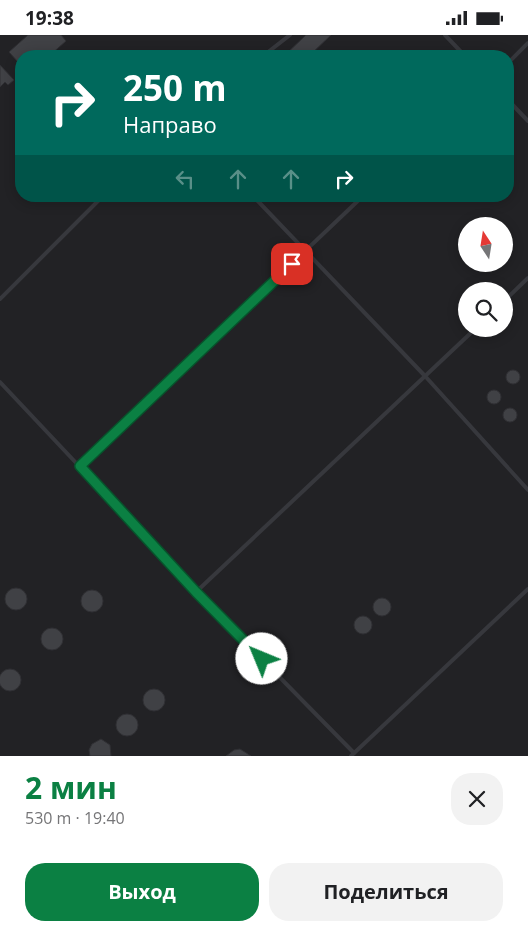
<!DOCTYPE html>
<html lang="ru">
<meta charset="utf-8">
<style>
:root{--surface:#fff;--page:#f2f2f2;--text:#202124;--muted:#757577;--accent:#0b8043}
body{margin:0;font-family:"Open Sans",sans-serif;background:var(--page);color:var(--text);height:100vh;display:flex;flex-direction:column;font-size:19px;white-space:nowrap}
*{box-sizing:border-box;margin:0}
p{font-size:16px;color:var(--muted)}
.icon{flex:none;width:28px;height:28px;fill:none;stroke:currentColor;stroke-width:2;stroke-linecap:round;stroke-linejoin:round}
.map{position:relative;height:721px;overflow:hidden}
.details{display:flex;flex-direction:column;background:var(--surface);flex:1}
.details>*{flex:none}
.hud{position:absolute;left:15px;top:15px;width:499px;height:152px;border-radius:20px;box-shadow:0 2px 12px #0003;background:#00695c;color:#fff;overflow:hidden}
.needle{width:32px;rotate:348deg}
.fabs{position:absolute;left:458px;top:182px;display:grid;gap:10px}
.fabs a{display:grid;place-items:center;width:55px;height:55px;border-radius:50%;background:var(--surface);box-shadow:0 2px 12px #0003;font-size:25px}
.pin{position:absolute;display:grid;place-items:center;width:42px;height:42px;color:#fff;margin:-21px;border-radius:10px;box-shadow:0 2px 8px #0006}
.me{position:absolute;width:55px;margin:-28px;rotate:315deg;stroke-linejoin:round;filter:drop-shadow(0 0 4px #0008)}
.turn{display:flex;align-items:center;gap:18px;height:105px;padding:0 25px;font-size:22px}
.turn .icon{width:65px;height:65px;stroke-width:2.5}
.turn b{display:block;font-size:35px;line-height:42px}
.lanes{display:flex;align-items:center;height:48px;padding:0 25px;background:#0003;justify-content:center;gap:25px;direction:ltr}
.lanes .off{opacity:.35}
.round{display:grid;place-items:center;flex:none;width:52px;height:52px;border-radius:20px;background:var(--page)}
.headline{display:flex;align-items:center;justify-content:space-between;height:85px;padding:0 25px}
h1{font-size:30px;font-weight:700;line-height:38px;color:var(--accent)}
.primary-button{display:flex;gap:10px;margin-top:auto;padding:10px 25px}
.primary-button a{flex:1;height:58px;border-radius:20px;background:var(--accent);color:#fff;font-size:20px;font-weight:700;line-height:58px;text-align:center}
.primary-button a+a{background:var(--page);color:var(--text)}
.status{display:flex;justify-content:space-between;align-items:center;height:35px;padding:0 25px;background:var(--surface);direction:ltr}
.status svg{height:14px;fill:currentColor}
.map>svg:first-child{display:block}
.built{fill:#222225;fill-rule:evenodd}
.building{fill:#404145;stroke:#303034}
.lines{fill:none;stroke-linecap:round;stroke-linejoin:round}
.service{stroke:#37383d;stroke-width:4}
.route-casing{stroke:#07532c;stroke-width:12}
.route{stroke:#0b8043;stroke-width:9}
</style>
<div class="status"><b>19:38</b><svg viewBox="0 0 49 12"><path d="M0 12V9h3v3zM5 12V6h3v6zM10 12V3h3v9zM15 12V0h3v12zM26 1h20v11H26zM47 4h2v5h-2z"/></svg></div>
<div class="map">
<svg width="528" height="721" viewBox="0 0 528 721">
<rect width="100%" height="100%" fill="#161618"/>
<path class="built" d="M0,0h528v721h-528zM21,21h487v140h-487zM466,191h38v38h-38zM466,256h38v38h-38z"/>
<g class="building">
<path d="M28,0h33l5,6 -17,15h-28l-3,6 -9,-10z"/>
<path d="M306,0h25l-22,21h-25z"/>
<path d="M0,30l14,15 -6,5 -3,-3 -5,5z"/>
<circle cx="513" cy="342" r="7"/>
<circle cx="494" cy="362" r="7"/>
<circle cx="510" cy="380" r="7"/>
<circle cx="16" cy="564" r="11"/>
<circle cx="92" cy="566" r="11"/>
<circle cx="382" cy="572" r="9"/>
<circle cx="363" cy="590" r="9"/>
<circle cx="52" cy="604" r="11"/>
<circle cx="10" cy="645" r="11"/>
<circle cx="154" cy="665" r="11"/>
<circle cx="127" cy="690" r="11"/>
<path d="M101,704l9,6 1,11h-21l-1,-6 3,-6z"/>
<path d="M240,714l11,7h-25l8,-6z"/>
</g>
<g class="lines">
<g class="service">
<path d="M445,0l20,21"/>
<path d="M263,21l27,-21"/>
<path d="M508,28l20,-20"/>
<path d="M508,65l20,21"/>
<path d="M253,161l172,180 103,114"/>
<path d="M0,264l103,-103"/>
<path d="M504,266l24,-23"/>
<path d="M0,347l79,84 284,-270"/>
<path d="M79,431l117,126 158,161"/>
<path d="M196,557l279,-263"/>
<path d="M351,721l177,-167"/>
</g>
</g>
<g class="lines">
<defs>
<path id="route" d="M262,624l-66,-67 -116,-126 212,-202"/>
</defs>
<use href="#route" class="route-casing"/>
<use href="#route" class="route"/>
</g>
</svg>
<div class="fabs">
<a><svg class="needle" viewBox="-14 -14 28 28"><path d="M0-13l5 13h-10z" fill="#e53935"/><path d="M0 13l5-13h-10z" fill="#757577"/></svg></a>
<a><svg class="icon" aria-label="search" viewBox="0 0 24 24"><circle cx="10" cy="10" r="6"/><path d="M15 15l6 6"/></svg></a>
</div>
<div class="pin" style="left:292px;top:229px;background:#d93025"><svg class="icon" aria-label="arrive" viewBox="0 0 24 24"><path d="M6 21V4h12l-3 4 3 4H6"/></svg></div>
<svg class="me" style="left:262px;top:624px" viewBox="-20 -20 40 40"><circle r="19" fill="#fff"/><path d="M0-13L10 11 0 6-10 11z" fill="#0b8043"/></svg>
<div class="hud">
<div class="turn"><svg class="icon" aria-label="right" viewBox="0 0 24 24"><path d="M7 20v-9h11M14 6l5 5-5 5"/></svg><div><b>250 m</b>Направо</div></div>
<div class="lanes"><svg class="icon off" aria-label="left" viewBox="0 0 24 24"><path d="M17 20v-9H6M10 6l-5 5 5 5"/></svg><svg class="icon off" aria-label="ahead" viewBox="0 0 24 24"><path d="M12 20V5M6 11l6-6 6 6"/></svg><svg class="icon off" aria-label="ahead" viewBox="0 0 24 24"><path d="M12 20V5M6 11l6-6 6 6"/></svg><svg class="icon" aria-label="right" viewBox="0 0 24 24"><path d="M7 20v-9h11M14 6l5 5-5 5"/></svg></div>
</div>
</div>
<section class="details">
<div class="headline"><div><h1>2 мин</h1><p>530 m · 19:40</p></div><a class="round"><svg class="icon" aria-label="close" viewBox="0 0 24 24"><path d="M6 6l12 12M18 6L6 18"/></svg></a></div>
<div class="primary-button"><a>Выход</a><a>Поделиться</a></div>
</section>
